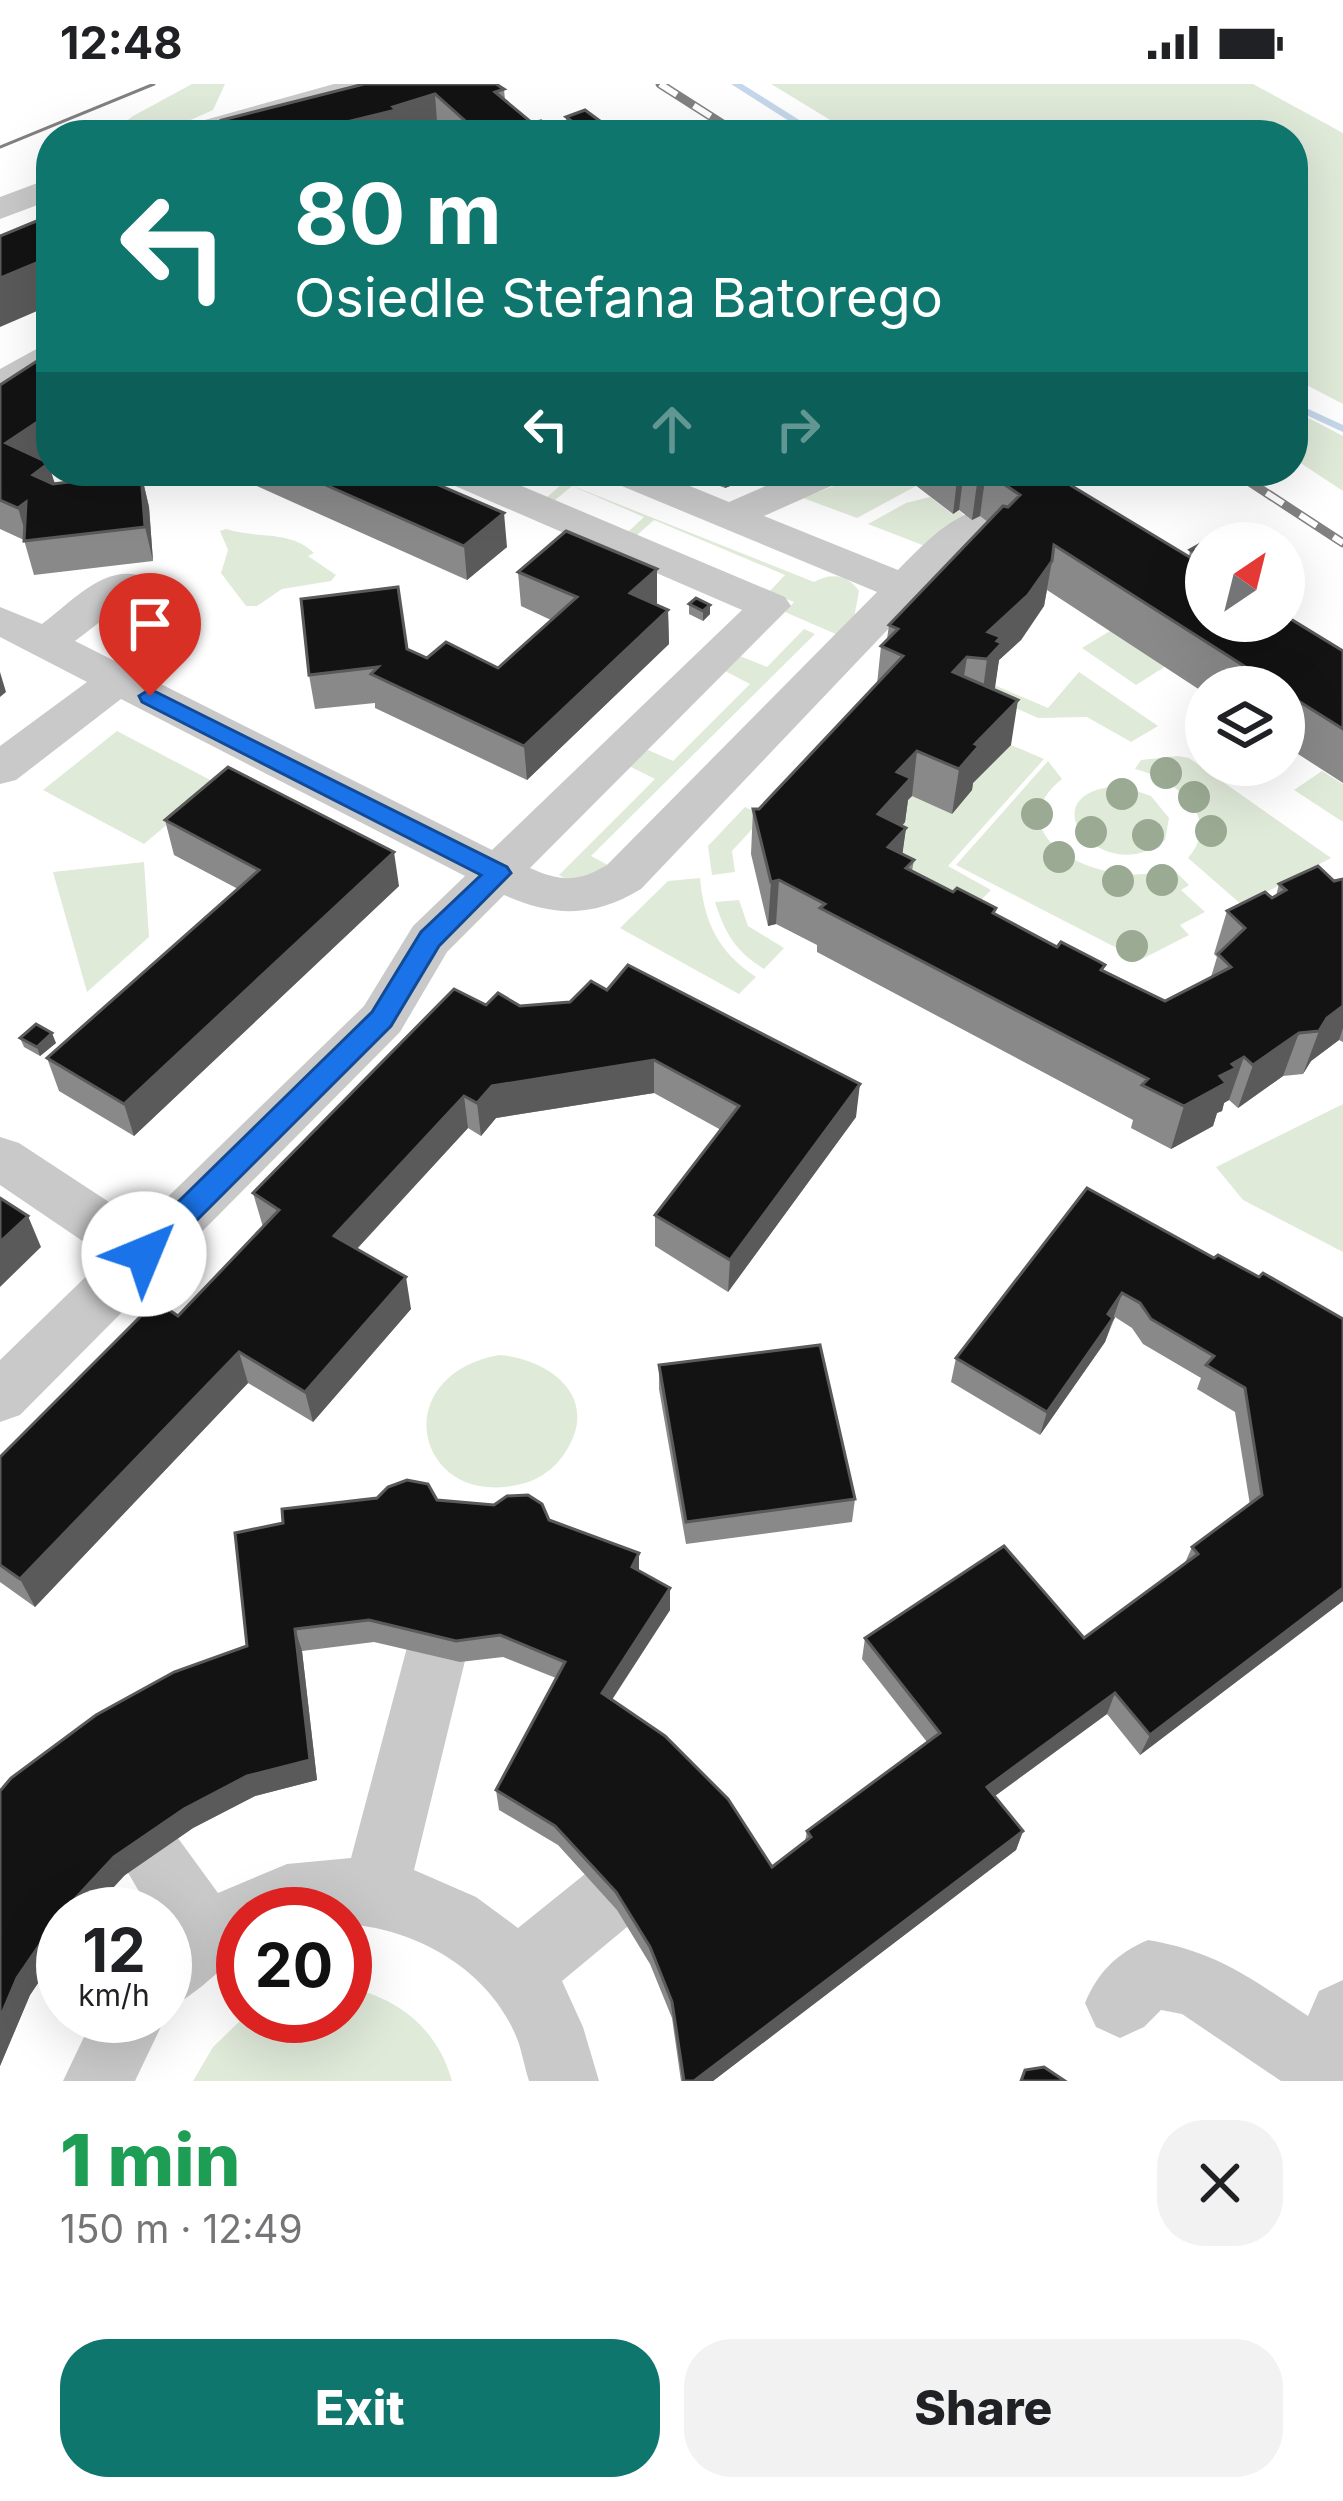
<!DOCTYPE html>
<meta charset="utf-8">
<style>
:root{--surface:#fff;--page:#f2f2f2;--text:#202124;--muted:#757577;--accent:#0f766e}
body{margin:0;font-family:Inter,sans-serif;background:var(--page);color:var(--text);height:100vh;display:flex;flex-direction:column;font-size:45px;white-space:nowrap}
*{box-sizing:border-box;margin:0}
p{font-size:39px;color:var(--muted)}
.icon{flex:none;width:66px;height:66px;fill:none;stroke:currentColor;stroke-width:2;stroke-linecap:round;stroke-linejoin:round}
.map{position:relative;height:1997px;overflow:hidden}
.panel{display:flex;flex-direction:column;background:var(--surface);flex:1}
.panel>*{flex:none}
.banner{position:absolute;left:36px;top:36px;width:1272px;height:366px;border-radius:48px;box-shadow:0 12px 48px #0002;background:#0f766e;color:#fff;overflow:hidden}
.needle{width:78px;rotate:35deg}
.buttons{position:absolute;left:1185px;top:438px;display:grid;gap:24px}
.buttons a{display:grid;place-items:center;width:120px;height:120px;border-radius:50%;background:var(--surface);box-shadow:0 12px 48px #0002;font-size:60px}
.speed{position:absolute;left:36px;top:1803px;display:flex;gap:24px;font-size:60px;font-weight:700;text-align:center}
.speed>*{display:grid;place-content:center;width:156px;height:156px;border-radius:50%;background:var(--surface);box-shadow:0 12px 48px #0002;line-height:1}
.speed small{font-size:30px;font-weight:400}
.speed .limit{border:18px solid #d22;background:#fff;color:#111}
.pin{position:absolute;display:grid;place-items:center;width:102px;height:102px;color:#fff;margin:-123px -51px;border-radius:50% 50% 50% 0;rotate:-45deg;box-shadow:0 0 12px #0007}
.pin .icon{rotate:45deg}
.me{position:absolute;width:132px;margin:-66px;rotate:45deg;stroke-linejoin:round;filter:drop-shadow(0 0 9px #0008)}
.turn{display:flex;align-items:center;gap:42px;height:252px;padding:0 60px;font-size:54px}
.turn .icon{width:156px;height:156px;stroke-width:2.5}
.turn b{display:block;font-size:84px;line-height:102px}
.lanes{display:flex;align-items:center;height:114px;padding:0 60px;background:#0003;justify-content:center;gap:60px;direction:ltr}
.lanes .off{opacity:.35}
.round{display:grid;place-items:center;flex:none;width:126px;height:126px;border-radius:48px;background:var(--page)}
.headline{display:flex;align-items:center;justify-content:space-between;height:204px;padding:0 60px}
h1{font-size:72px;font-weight:800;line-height:90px;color:#1e9e55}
.primary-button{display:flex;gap:24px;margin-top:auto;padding:24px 60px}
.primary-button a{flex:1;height:138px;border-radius:48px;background:var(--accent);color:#fff;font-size:48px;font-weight:800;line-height:138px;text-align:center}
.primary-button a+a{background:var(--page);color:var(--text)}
.status{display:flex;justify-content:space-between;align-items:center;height:84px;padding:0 60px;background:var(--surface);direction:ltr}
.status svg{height:33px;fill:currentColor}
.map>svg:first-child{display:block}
.green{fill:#e0ead9}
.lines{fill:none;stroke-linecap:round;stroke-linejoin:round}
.stream{fill:#c5d7ea;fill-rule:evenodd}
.minor{fill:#c9c9c9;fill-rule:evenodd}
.tram{stroke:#818181;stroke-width:3}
.rail-casing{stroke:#818181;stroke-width:9}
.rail{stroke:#fff;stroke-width:6;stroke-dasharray:20;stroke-linecap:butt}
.tree{fill:#9bab93}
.wall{fill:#898989}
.shaded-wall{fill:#5a5a5a}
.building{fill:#131313;stroke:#5a5a5a;stroke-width:3}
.route{fill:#1a73e8;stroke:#114b97;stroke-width:3}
</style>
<div class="status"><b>12:48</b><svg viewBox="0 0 49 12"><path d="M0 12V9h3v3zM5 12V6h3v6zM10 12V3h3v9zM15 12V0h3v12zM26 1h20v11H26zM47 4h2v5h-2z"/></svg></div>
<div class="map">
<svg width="1343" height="1997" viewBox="0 0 1343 1997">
<rect width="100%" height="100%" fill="#fff"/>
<g class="green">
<path d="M192,0h33l-12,26 -56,25 -33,-5 1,-8 8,-6z"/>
<path d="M771,0h482l90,49v271l-50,-26v-243h-438z"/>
<path d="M1293,326l50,26v55l-50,-33z"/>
<path d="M535,387l279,111c18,-10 34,-7 45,9l-5,27 -16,17 -53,-23 9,-10 -25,-10 16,-17 -131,-55 -18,16 -8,-4 16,-15 -72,-31 -18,15 -8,-3 17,-15z"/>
<path d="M873,387h22l21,15 -59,32 -54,-20z"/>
<path d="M930,413l22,17 7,-3 10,9 -39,28 -62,-24 38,-21z"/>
<path d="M226,445c31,10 65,1 88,24l-6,3 28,19 -5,6 -49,8 -25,17h-11l-25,-33 7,-23 -8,-19z"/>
<path d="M804,545l11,5 -224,222 26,14 -48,10 -10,-5 96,-96 -26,-13 17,-17 27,12 77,-77 -25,-13 15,-15 27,11z"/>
<path d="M1110,547l56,35 -30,19 -54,-37z"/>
<path d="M1079,588l79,54 -27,16 -44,-25 -49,1 -50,-22 4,-12 56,24z"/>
<path d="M117,647l99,52 -72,61 -101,-54z"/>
<path d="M1011,661l33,14 -96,107 43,24 -45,46 -73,-77 19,-42 20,-21 56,-8z"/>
<path d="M1178,672l11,2 142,100 -89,47 -54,-47c36,-42 -14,-79 -53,-89l6,-9z"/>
<path d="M1048,677l14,18c-73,58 48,115 110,89l17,17 -8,5 24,22 -25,13 9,10 -49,25 -184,-95z"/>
<path d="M1322,687l21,13v38l-49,-32z"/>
<path d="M1122,702l29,10 18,22 -4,22c-62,52 -144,-50 -43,-54z"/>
<path d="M745,723l19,9 -32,35 3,21 -23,3 -4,-29z"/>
<path d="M144,778l5,75 -62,55 -34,-120z"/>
<path d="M700,794c4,44 18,74 56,99l-17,17 -119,-66 48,-47z"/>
<path d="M739,816l9,26 36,22 -20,21c-29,-18 -39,-36 -49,-67z"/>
<path d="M1343,1020v148l-100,-52 -27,-33z"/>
<path d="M499,1271c45,3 98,37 71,89 -10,20 -27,35 -49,40 -103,27 -138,-107 -22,-129z"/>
<path d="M345,1903c53,10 92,41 107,94h-259l20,-34 32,-31h100z"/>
</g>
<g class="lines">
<g class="stream">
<path d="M731,0h11l81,51h-12z"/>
<path d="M1293,318l50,23v7l-50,-23z"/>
</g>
<g class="minor">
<path d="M334,0h51l-5,7 -157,44h-52l5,-7z"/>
<path d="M51,94v22l-51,19v-22z"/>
<path d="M51,257v27l-51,28v-27z"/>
<path d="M433,387h53l299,126 6,9 -261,262c31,14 49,14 77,-3l270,-273 -272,-113 -6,-8h54l76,31 71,-31h53l-6,8 -83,37 134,54c25,-25 63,-68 100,-59l6,9 -53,43 -310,326c-48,29 -87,28 -137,6l-57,57 -47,80 -380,383 -20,7v-62l106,-103 -106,-72v-48l19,6 122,80 223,-217 49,-80 52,-50 -344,-177 -105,81 -16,4v-38l87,-64 -87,-45v-30l42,17c27,-20 60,-58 96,-49l6,9 -6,9 -63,48 417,209 250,-240 -303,-131z"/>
<path d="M452,1479l22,8 8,20 -68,279 62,27 42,31 67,-54 24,-9 24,9 9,24 -9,24 -71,59 21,46 16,54h-70c-5,-15 -7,-31 -13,-45 -28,-67 -101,-108 -171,-112v-10h-102v40c-28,17 -47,43 -78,55v-95h-13l-33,-57 10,-23 23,-10 23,10 43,59 69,-29 64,-6 71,-267 8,-20z"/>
<path d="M1148,1856c70,12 102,38 160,76l11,-25 24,-11v101h-62l-99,-67 -21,-4 -17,17 -24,11 -24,-11 -11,-24c13,-31 32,-50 63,-63z"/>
<path d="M165,1930l1,2 -31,65h-72l31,-65z"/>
</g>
<path class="tram" d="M0,63l154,-63"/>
<defs>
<g id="rail">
<path d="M660,0l80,51"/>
<path d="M1233,387l110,72"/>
</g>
</defs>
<use href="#rail" class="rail-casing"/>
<use href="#rail" class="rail"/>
</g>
<g class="tree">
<circle cx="1166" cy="689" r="16"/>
<circle cx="1122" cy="710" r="16"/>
<circle cx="1194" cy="713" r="16"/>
<circle cx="1037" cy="730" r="16"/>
<circle cx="1211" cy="747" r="16"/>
<circle cx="1091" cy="748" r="16"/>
<circle cx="1148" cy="751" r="16"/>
<circle cx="1059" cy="773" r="16"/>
<circle cx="1162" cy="796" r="16"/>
<circle cx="1118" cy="797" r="16"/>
<circle cx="1132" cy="862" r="16"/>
</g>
<g class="wall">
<path d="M364,0l140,5 1,11 27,23 21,12h-328l-3,-15z"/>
<path d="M566,33l38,7v9l-6,2h-20l-12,-9z"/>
<path d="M0,301l55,98 86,-10 8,34 4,54 -119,14 -10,-35 -24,-11z"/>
<path d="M223,387h183l101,76 -40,33z"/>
<path d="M682,387h86l-43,17z"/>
<path d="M897,387h150l142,85 1,-6 16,-7v78l137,30v132l-59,-38v-58h-78v7l-159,-104 -3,16 -23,34 -22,20 -5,30 17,55 -38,38 -1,7 -20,24 -40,-18 -4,4 -3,22 -3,4 4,2 -4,26 12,6 -2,11 253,130 46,-24 6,-20 -3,-3 13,-43 45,-13 4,-2 3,-12 64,-5v163l-4,-2 -28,21 -8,13 -20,2 -45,32 -9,-8 -5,3 -2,8 -5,2 -4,13 -42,23 -40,-21 2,-8 -316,-168v-7l-41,-21 -8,2 -17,-72 2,-45h6l118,-125 4,-38 6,-7 2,-14 99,-103 -8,-6 -8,4 -13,-10 -6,4z"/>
<path d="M518,488l139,31 -1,1 12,6 1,34 -142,136 -152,-72v-5l-60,6 -6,-34 98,-26 20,9 71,10 53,-48 -30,-14z"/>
<path d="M689,520l21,1v9l-7,7 -14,-7z"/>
<path d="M165,736l234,66 -265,250 -75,-45 -12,-33 191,-169 -64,-34z"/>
<path d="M486,921l34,1 336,111 -128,175 -73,-46v-31l66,-85 -67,-37 -158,25 -15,18 -13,-8 -111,121 54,60 -98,113 -65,-39 -213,224 -35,-25v-125l178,-141 85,-89 -10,-34z"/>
<path d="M20,954l36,5 -16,13 -16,-9z"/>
<path d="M1087,1104l127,70 129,343 -203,154 -33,-41 -112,82 28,35 -7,19 -303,231h-32l-9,-63 -22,-54 -33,-54 -59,-65 -59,-35 -3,-20 60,-112 -53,-21 -43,5 -86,-20 -72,9 15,129 -62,16 -62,32 -68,47 -62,39v32l-33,49 -30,71v-275l247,-145 190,-146 112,20 90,33v18l31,17v22l-58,90 160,167 33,-26 2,-10 120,-89 -65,-83 3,-21h219l100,-73 8,-18 58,-42 -15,-93 -38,-23 4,-11 -58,-34 -11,-16 -17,-11 -10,25 -65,93 -89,-53 5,-24z"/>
<path d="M659,1281l196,134 -3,23 -166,22 -27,-155z"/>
</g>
<g class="shaded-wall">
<path d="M435,10l3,41h-123l-1,-5z"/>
<path d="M604,40v9l-20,2v-5z"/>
<path d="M51,173v48l-51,22v-49z"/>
<path d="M51,329v40l-36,24 -9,-34z"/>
<path d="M49,379l2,8 8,27 -26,-23z"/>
<path d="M725,387h43l-43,17z"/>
<path d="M958,387h6l-5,39 -6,4z"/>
<path d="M986,388l-6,44 -8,4 6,-44z"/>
<path d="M141,389l8,34 4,54 -8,-34z"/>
<path d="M26,418l10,35 -8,5 -10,-34z"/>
<path d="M504,429l3,34 -40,33 -3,-34z"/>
<path d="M1052,477l-8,45 -23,34 -22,20 -4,28 -14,16 6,-45 1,-27z"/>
<path d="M657,485v34l-26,25 -1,-35z"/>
<path d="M710,521v9l-7,7v-10z"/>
<path d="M668,526l1,34 -142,136 -3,-34z"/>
<path d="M967,573l-7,45 -7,-30z"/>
<path d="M0,588l6,20 -6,5z"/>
<path d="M1018,616l-7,45 -38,38 -1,7 -20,24 7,-45 16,-25z"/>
<path d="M917,667l-5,45 -4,4 -3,22 -32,37 5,-45 19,-42z"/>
<path d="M906,744l-6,44 -12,-25z"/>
<path d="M394,768l5,34 -265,250 -10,-32z"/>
<path d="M779,796l-3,44 -8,2 3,-44z"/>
<path d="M1343,922v22l-4,12 -28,21 -8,13 16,-43 8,-13z"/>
<path d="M52,949l4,10 -16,13 -3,-9z"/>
<path d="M1299,949l-16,43 -45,32 15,-43z"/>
<path d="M1244,973l-15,43 -5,3 -2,8 -5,2 -4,13 -42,23 13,-43 36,-30 12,-12z"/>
<path d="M654,976v33l-158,25 -15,18 -4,-33 15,-17z"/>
<path d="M860,1000l-4,33 -128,175 2,-32z"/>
<path d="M464,1012l4,32 -128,139 -6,-31z"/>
<path d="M28,1132l13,31 -41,40v-45z"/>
<path d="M406,1193l5,32 -98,113 -8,-30z"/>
<path d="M1122,1209l-17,49 -65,93 7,-23z"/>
<path d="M239,1268l9,31 -213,224 -15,-28z"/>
<path d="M639,1469v23l-7,-9z"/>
<path d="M670,1504v22l-67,103 -1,-20z"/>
<path d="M1343,1504v13l-203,154 10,-20z"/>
<path d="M295,1545l7,22 15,129 -62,16 -62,32 -68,47 -36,39h-26v32l-33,49 -30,71v-48l17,-40 43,-63z"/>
<path d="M1115,1609l-8,21 -126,92 6,-19z"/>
<path d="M1023,1747l-7,19 -303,231h-19z"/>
</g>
<g class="building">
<path d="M364,0h132l8,5 -9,3 37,31 9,-2 12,14h-72l-46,-41 -42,13 3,3 -82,20 7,5h-84l-15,-15z"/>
<path d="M585,26l19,14 -20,6 -18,-13z"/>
<path d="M51,131v42l-51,21v-42z"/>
<path d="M51,268v61l-45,30 43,20 -16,12 20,9 88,-11 4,54 -121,14 2,-39 -8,6 -18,-8v-115z"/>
<path d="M294,387h112l98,42 -40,33z"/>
<path d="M971,387h76l159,96v54h78v-6l59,36v78l-59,-37v-5h-7l-223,-142 -2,16 -24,34 -40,37 13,5 -4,4 5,2 -15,16 -20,-2 -14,15 65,28 -43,44 4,2 -20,23 -42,-18 -20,21 14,6 -33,36 28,14 -18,19 26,13 -8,8 47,24 4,-4 39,20 -3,5 64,34 4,-5 39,20 5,3 -4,5 64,31 66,-34 -13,-13 27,-26 -18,-17 38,-19 7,6 14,-8 -7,-6 39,-18 16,15 9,-2v127l-16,12 -8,13 -20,2 -46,32 -9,-8 -12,7 4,4 -16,8 6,7 -42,23 -42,-21 6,-6 -328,-171 5,-4 -46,-24 -8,2 -18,-73h6l144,-153 -22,-10 17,-17 -9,-4 114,-119 5,1 12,-12 -34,-23 -8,4z"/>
<path d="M566,447l91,38 -27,24 38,17 -144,136 -153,-72 7,-7 -69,8 -8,-76 97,-12 9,62 20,9 19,-16 52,26 79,-71 -59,-25z"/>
<path d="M1206,457l4,2h-4v18l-16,-11z"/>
<path d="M696,514l14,7 -7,6 -14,-7z"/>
<path d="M228,683l166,85 -270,252 -77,-46 212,-188 -94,-50z"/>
<path d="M628,881l232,119 -130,176 -75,-45 84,-109 -85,-46 -162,26 -15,17 -13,-7 -130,140 72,41 -101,115 -66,-40 -219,227 -20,-14v-108l156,-156 22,15 101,-106 -26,-17 201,-204 32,16 12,-12 22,13 50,-4 21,-21 16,9z"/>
<path d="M36,940l16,9 -15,14 -17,-9z"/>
<path d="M1087,1104l127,70 4,-3 41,22 4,-4 80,46v269l-193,147 -35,-42 -128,94 36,44 -329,250h-10l-12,-79 -22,-55 -34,-55 -61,-66 -59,-36 69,-128 -65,-27 -44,6 -87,-21 -74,9 15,131 -63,16 -63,33 -70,48 -54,58 -43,63 -17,40v-227l11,-13 85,-63 78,-43 73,-26 -12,-113 48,-10 -1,-14 95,-11 11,-11 19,-7 21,4 9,16 57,5 13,-9 21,-1 14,9 7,16 90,33 -7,14 38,21 -68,105 63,43 63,63 44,68 39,-30 -4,-6 133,-98 -75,-95 139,-92 80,92 114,-84 -6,-7 70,-52 -17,-107 -39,-23 8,-9 -63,-37 -11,-16 -18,-10 -14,21 5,4 -66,94 -91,-54z"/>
<path d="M0,1114l28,18 -28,26z"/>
<path d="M820,1261l35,154 -169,23 -27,-157z"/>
<path d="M1044,1983l21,14h-44l4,-11z"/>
</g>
<path class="route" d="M150,605l357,178 4,6 -72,73 -48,80 -236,236h-21l-4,-8 4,-9 238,-233 49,-80 60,-57 -339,-173 -3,-6z"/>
</svg>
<div class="buttons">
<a><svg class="needle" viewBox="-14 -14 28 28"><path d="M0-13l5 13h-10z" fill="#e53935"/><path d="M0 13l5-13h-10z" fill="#757577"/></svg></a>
<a><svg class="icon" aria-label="layers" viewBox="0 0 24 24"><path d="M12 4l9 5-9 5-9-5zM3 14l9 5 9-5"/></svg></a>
</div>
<div class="speed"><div>12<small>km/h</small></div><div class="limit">20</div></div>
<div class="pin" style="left:150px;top:612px;background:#d93025"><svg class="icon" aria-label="arrive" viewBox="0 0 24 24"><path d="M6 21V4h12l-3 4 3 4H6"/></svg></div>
<svg class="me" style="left:144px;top:1170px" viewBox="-20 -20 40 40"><circle r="19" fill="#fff"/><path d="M0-13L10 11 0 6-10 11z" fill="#1a73e8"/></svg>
<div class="banner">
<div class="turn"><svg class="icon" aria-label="left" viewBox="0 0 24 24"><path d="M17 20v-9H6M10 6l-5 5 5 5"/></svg><div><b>80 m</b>Osiedle Stefana Batorego</div></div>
<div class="lanes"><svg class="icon" aria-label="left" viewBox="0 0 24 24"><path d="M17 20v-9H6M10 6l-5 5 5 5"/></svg><svg class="icon off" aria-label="ahead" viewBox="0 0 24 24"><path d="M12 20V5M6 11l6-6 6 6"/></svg><svg class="icon off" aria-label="right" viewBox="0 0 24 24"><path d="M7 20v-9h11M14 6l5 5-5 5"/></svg></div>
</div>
</div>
<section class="panel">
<div class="headline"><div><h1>1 min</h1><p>150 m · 12:49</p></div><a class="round"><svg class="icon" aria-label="close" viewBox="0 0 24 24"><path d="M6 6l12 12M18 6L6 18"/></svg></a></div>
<div class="primary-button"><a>Exit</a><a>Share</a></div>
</section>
